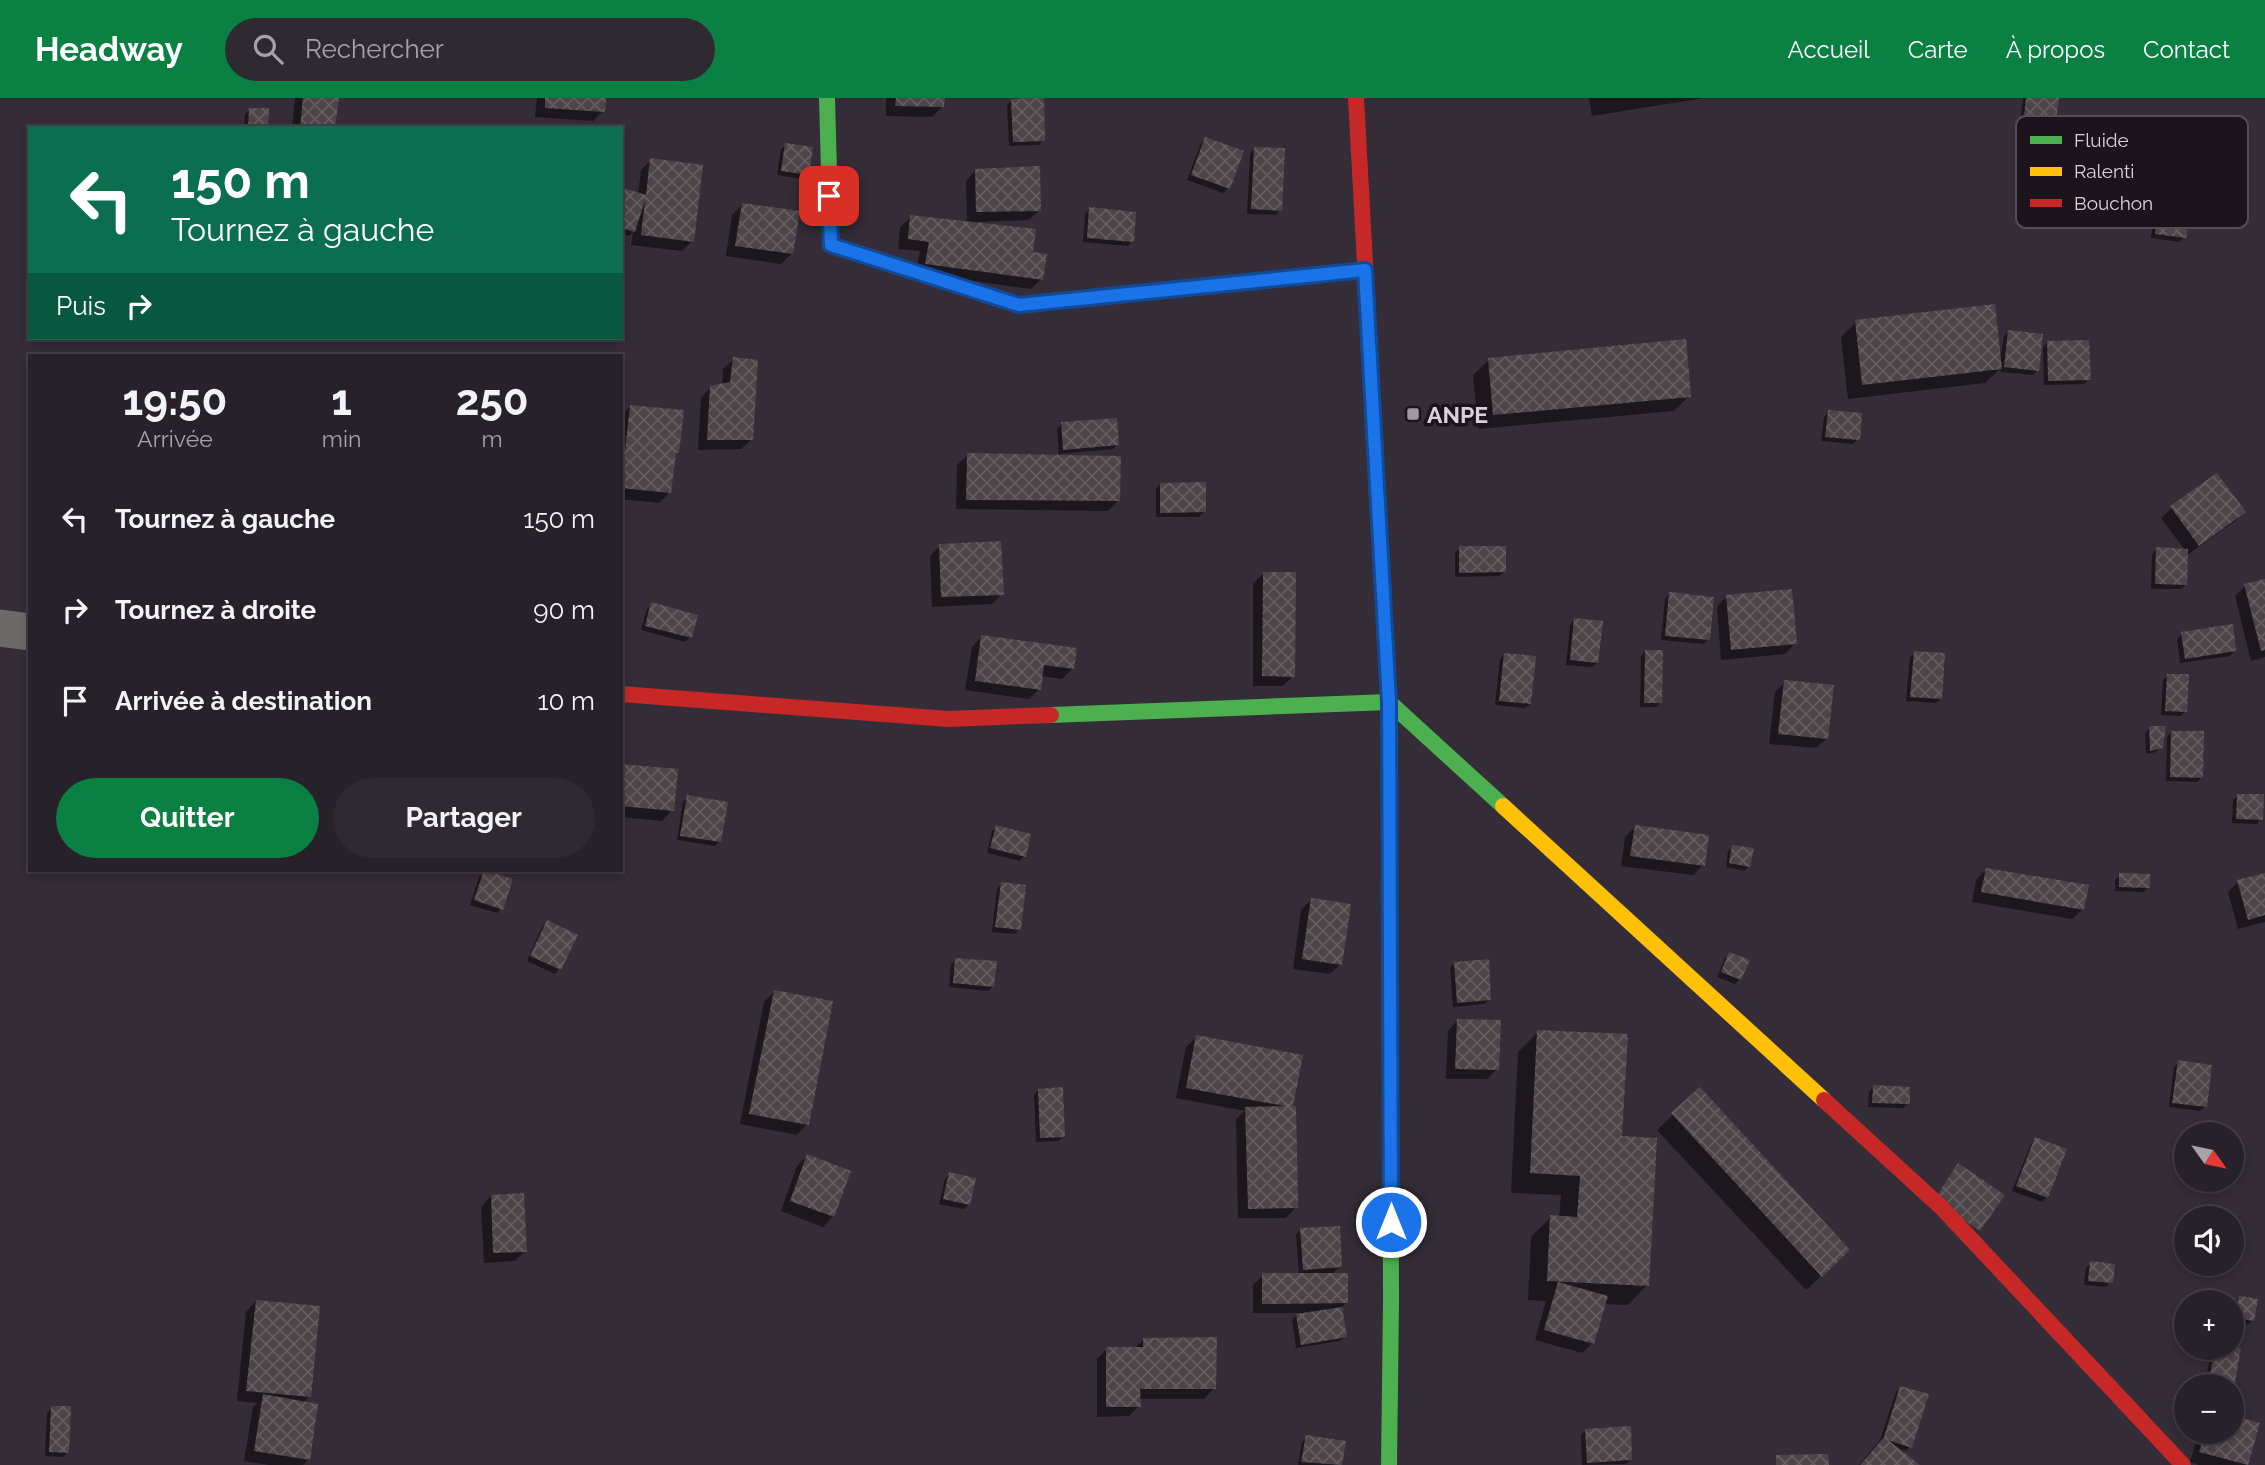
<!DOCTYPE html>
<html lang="fr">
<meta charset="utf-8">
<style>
:root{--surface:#272129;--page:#2f2931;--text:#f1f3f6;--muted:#a4a3a8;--line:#433e46;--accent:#0b8043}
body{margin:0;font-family:Raleway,sans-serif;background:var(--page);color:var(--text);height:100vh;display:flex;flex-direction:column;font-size:26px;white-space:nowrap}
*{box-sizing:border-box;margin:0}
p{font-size:23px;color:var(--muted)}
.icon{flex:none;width:38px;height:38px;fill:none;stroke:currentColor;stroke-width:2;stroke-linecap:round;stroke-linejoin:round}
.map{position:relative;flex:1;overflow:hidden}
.details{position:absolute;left:28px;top:256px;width:595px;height:518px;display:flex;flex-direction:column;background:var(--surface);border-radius:0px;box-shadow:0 4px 10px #0003,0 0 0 2px var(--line)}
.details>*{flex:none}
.banner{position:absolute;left:28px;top:28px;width:595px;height:214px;border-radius:0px;box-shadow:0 4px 10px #0003,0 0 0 2px var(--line);background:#0b6e4f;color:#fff;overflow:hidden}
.needle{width:46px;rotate:123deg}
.tools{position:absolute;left:2174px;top:1024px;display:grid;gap:14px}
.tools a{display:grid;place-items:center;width:70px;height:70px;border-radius:50%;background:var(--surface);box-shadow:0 4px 10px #0003,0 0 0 2px var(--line);font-size:35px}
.pin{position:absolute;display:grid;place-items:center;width:60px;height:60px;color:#fff;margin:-30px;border-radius:14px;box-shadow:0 4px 10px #0006}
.me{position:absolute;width:77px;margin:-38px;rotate:0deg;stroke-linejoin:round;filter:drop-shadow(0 0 5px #0008)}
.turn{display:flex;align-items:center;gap:24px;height:147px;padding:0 28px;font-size:32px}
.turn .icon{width:91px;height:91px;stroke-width:2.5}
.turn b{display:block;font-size:49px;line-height:60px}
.then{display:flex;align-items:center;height:66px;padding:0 28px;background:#0003;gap:14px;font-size:26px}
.eta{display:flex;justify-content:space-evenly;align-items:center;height:119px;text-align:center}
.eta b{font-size:42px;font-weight:700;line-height:49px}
.cta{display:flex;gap:14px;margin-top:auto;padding:14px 28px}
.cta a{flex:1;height:80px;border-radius:42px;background:var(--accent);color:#fff;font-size:28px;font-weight:700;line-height:80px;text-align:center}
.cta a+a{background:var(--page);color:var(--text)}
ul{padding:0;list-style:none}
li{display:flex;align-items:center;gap:21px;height:91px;padding:0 28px}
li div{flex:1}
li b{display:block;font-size:26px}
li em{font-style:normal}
header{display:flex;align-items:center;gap:42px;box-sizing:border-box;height:98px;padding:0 35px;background:var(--accent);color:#fff}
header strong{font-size:33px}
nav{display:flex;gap:38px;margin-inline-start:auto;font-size:24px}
.search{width:490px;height:63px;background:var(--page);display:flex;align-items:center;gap:18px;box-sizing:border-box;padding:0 24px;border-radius:38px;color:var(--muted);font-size:26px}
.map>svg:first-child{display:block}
.shadow{fill:#0007}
.building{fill:url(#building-cross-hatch)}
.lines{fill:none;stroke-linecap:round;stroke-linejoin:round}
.street{stroke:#6c6a68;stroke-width:37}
.fast{stroke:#4caf50;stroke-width:16}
.slow{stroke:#ffc107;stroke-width:16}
.jam{stroke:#c62828;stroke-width:16}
.route-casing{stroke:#114b97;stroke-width:18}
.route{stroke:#1a73e8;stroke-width:12}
.poi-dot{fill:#a097a2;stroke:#1b141c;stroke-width:2.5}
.labels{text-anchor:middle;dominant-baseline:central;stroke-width:7;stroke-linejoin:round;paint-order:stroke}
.poi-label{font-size:23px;font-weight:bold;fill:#dad0dc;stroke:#1b141c;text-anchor:start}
.key{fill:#1b141c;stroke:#544c56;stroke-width:2}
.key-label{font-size:19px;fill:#dad0dc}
</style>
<header>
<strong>Headway</strong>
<div class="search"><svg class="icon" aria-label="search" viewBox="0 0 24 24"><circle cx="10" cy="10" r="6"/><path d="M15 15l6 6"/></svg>Rechercher</div>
<nav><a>Accueil</a><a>Carte</a><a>À propos</a><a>Contact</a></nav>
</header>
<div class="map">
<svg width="2265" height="1367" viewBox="0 0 2265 1367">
<defs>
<pattern id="building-cross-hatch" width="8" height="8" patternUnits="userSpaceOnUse" patternTransform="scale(1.75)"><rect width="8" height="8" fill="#4c4447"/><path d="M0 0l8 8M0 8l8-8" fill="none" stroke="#655e61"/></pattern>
</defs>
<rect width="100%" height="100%" fill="#342c37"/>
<g class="shadow">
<path d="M295,0h42l-4,30h-41z"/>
<path d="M537,0h67l-1,13 -10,10 -58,-4z"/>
<path d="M886,0h57v8l-11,11 -46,-1z"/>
<path d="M1589,0h115l-112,18z"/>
<path d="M2023,0h34l-3,30 -5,5 -30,-4z"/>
<path d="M1012,2l31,40 -4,5 -30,1 -2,-41z"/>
<path d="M250,12l17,18h-23l1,-14z"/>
<path d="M1205,41l23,49 -5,5 -36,-13 14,-37z"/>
<path d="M786,47l21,29 -5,5 -25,-4 4,-26z"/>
<path d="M1254,51l26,61 -4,5 -29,-1 3,-60z"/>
<path d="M651,62l41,81 -10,10 -51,-6 2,-13 -4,4 -8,-3v-44l17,5 3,-24z"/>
<path d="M976,72l64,40 -11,10 -51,2v2l53,30 10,25 -10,10 -115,-16 4,-22 -22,-2 2,-22 11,-10 56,6 -1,-42z"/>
<path d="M2164,77l23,41 -4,4 1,18 -5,4 -28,-4 2,-17 6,-6 -8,-2 8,-33z"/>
<path d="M742,107l50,48 -11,11 -55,-8 6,-41z"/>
<path d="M1090,111l42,32 -4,5 -45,-4 2,-28z"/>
<path d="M1856,224l144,38 4,-24 4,-4 30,38 -5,5 -33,-3 1,-4 -16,15 -137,16 -7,-62z"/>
<path d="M2047,245l42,36 -5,5 -40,1 -1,-37z"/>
<path d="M734,261l18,80 -11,10 -43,1 3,-52 10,-11 11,-2 1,-16z"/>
<path d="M1489,262l200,36 -15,15 -196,18 -5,-54z"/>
<path d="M630,309l47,45 -3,4 -5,37 -10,10 -38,-4v-83z"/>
<path d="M1828,314l30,27 -5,5 -32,-3 3,-24z"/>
<path d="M1062,326l56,20 -5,5 -54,5 -2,-25z"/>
<path d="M968,357l150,46 -10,10 -152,-2 1,-44z"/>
<path d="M1160,386l44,28 -5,5h-43v-28z"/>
<path d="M2172,410l72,4 -10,10 -48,34 -1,29 -4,4h-30l1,-35 5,-5 28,1 -24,-32z"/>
<path d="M940,448l62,48 -10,10 -60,3 -2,-51z"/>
<path d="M1460,450l44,24 -5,4 -44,1v-24z"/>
<path d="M1263,476l30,102 -10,10h-30v-102z"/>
<path d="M2265,483v76l-14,4 -16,-65 10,-10z"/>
<path d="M1669,496l39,45 -4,5 -43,-4 4,-41z"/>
<path d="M1727,498l68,48 -10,10 -64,6 -4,-53z"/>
<path d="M652,506l38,33 -5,5 -44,-12 6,-21z"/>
<path d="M1574,522l23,43 -5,4 -26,-2 4,-40z"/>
<path d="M2182,536l53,17 -5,5 -50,7 -3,-24z"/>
<path d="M982,538l91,32 -11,11 -21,-3 -2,13 -10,10 -64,-9 7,-43z"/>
<path d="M1645,553l15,52 -4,4h-16l1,-51z"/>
<path d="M1915,555l26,45 -5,5 -30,-2 4,-44z"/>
<path d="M1505,556l25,50 -5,4 -30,-3 5,-46z"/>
<path d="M2168,578l17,35 -4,5 -20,-1 2,-35z"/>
<path d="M1785,584l42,56 -11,10 -47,-4 6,-52z"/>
<path d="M2150,630l11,19 -5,5 -10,2 -1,-21z"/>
<path d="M2172,634l30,45 -5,5 -31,-1 1,-44z"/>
<path d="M621,667l51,45 -10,11 -41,-4z"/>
<path d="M2238,698l23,23 -4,5 -25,-1 1,-23z"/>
<path d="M688,699l31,45 -4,4 -38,-6 6,-38z"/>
<path d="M997,729l27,29 -4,5 -33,-8 5,-22z"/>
<path d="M1635,729l68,38 -10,10 -72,-9 4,-29z"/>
<path d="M1733,749l16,19 -5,5 -18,-4 2,-16z"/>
<path d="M1986,772l97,39 -11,10 -100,-17 4,-22z"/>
<path d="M484,774l17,37 -4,4 -27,-8 9,-28z"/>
<path d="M2265,776v48l-27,7 -10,-37 10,-10z"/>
<path d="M2120,777l28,12 -4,5 -29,-1v-11z"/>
<path d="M1001,786l18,45 -4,5 -23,-2 5,-43z"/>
<path d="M1311,802l29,64 -10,10 -37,-5 8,-59z"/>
<path d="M547,824l12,47 -4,5 -28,-13 15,-34z"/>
<path d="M1730,856l10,25 -5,5 -18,-7 8,-19z"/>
<path d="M956,862l37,26 -5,5 -39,-4 2,-23z"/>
<path d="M1454,865l35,36 -4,5 -32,3 -3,-39z"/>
<path d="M774,894l33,132 -10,11 -57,-11 24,-122z"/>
<path d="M1458,922l39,49 -10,10h-41l2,-48z"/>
<path d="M1538,934l82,106 27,147 -19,20 -24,-1 -11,39 -11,10 -47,-13 11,-39 -18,-1 3,-63 20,-20 8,1 2,-23 -50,-2 7,-141z"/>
<path d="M1197,939l94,71 5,99 -10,11h-48l-2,-99 9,-8 -69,-13 10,-51z"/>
<path d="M2179,964l26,45 -5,4 -31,-4 5,-40z"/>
<path d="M1873,989l35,16 -5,5 -35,-1 1,-15z"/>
<path d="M1700,991l133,176 -27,25 -149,-160z"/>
<path d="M1038,992l25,47 -5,4 -22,1 -2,-47z"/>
<path d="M2035,1041l12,58 -5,5 -30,-11 19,-47z"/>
<path d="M807,1058l26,60 -10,11 -42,-16 16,-45z"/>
<path d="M950,1076l19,30 -5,5 -25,-5 6,-25z"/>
<path d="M491,1098l34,55 -10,10 -31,2 -3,-56z"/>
<path d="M1301,1131l39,37 -8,8 14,29 -6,6 5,28 -5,4 -44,7 -4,-28 7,-7h-46v-28l10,-10 36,-1 -3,-40z"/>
<path d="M2091,1165l20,19 -5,5 -22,-2 2,-17z"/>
<path d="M2240,1199l12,24 -5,4 -16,-2 4,-21z"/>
<path d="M256,1203l53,95 -6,7 5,57 -5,5h-34l-25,-4 9,-54 4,-4 -20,-2 9,-89z"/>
<path d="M1144,1241l70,49 -10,11h-65v7l-10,10 -32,1v-58l10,-10h27z"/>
<path d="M2214,1250l25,1 -8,42v-5h-26l6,-36z"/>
<path d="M1900,1290l10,59 -4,4 -9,-3 20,17h-58l21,-25 16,-48z"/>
<path d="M52,1310l16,44 -5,5 -18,-1 2,-43z"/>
<path d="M2258,1326l-12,41h-47l-9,-3 9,-30h32z"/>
<path d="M1586,1332l45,30 -5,4 -44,1 -1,-30z"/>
<path d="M1307,1339l37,6 -4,22h-42l4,-23z"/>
</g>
<g class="building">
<path d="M303,0h36l-4,30h-35z"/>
<path d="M545,0h61l-1,14 -60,-4z"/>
<path d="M896,0h49l-1,9 -49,-1z"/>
<path d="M1030,0h14l1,43 -32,1 -2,-43z"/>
<path d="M2026,0h33l-4,31 -32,-4z"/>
<path d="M249,10h20l-1,20h-20z"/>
<path d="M1205,39l39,14 -14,38 -39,-14z"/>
<path d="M785,45l28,4 -4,28 -28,-4z"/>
<path d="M1254,49l31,1 -3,63 -31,-2z"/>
<path d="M650,60l53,7 -9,77 -53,-7 4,-35 -10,32 -14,-4v-41l25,8z"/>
<path d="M1040,68l1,45 -65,1 -1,-43z"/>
<path d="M742,105l58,8 -7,43 -58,-8z"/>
<path d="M1089,109l47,5 -2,30 -47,-4z"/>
<path d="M2157,116l32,5 -3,19 -31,-4z"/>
<path d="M910,117l126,14 -3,23 14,2 -4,26 -118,-16 4,-22 -21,-3z"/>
<path d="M1995,206l7,65 -140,16 -7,-65z"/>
<path d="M2008,232l35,4 -4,37 -35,-4z"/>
<path d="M1686,241l5,58 -198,18 -5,-57z"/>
<path d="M2089,242l2,40 -43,1 -1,-40z"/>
<path d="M733,259l25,3 -5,80h-46l3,-54 20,-4z"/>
<path d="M630,307l54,5 -5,43h-3l-5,40 -50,-5z"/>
<path d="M1828,312l34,3 -2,27 -35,-3z"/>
<path d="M1117,320l2,27 -56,5 -2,-28z"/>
<path d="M967,355l154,3 -1,45 -154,-1z"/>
<path d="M2217,375l29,39 -47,34 -29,-40z"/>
<path d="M1206,384v30l-46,1v-30z"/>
<path d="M1001,443l3,54 -63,2 -2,-53z"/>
<path d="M1459,448h47v26l-47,1z"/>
<path d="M2156,449l32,2 -1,36 -32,-1z"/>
<path d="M1263,474h33l-1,105 -33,-1z"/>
<path d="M2265,481v71l-4,1 -17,-67z"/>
<path d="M1792,491l5,55 -66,6 -5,-55z"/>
<path d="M1669,494l45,5 -4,43 -45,-4z"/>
<path d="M651,504l47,13 -6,23 -47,-12z"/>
<path d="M1574,520l29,3 -5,42 -28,-3z"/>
<path d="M2233,526l3,27 -51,8 -4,-27z"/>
<path d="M981,537l96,13 -3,21 -30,-4 -3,25 -66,-9z"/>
<path d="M1645,552h18l-1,53h-18z"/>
<path d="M1914,553l31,2 -3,46 -32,-2z"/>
<path d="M1504,555l32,3 -5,48 -32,-3z"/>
<path d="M2167,576h22l-2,38 -22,-1z"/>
<path d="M1784,582l50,5 -6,54 -50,-5z"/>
<path d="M2149,628h17l-3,22 -13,3z"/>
<path d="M2171,633h33l-1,47 -33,-1z"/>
<path d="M621,666l57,5 -4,42 -53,-5z"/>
<path d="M2237,696h27l-1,26 -27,-1z"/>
<path d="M687,697l41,7 -7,40 -41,-6z"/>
<path d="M996,727l35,9 -5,23 -36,-9z"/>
<path d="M1635,727l74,10 -4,31 -75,-10z"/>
<path d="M1732,747l22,3 -4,19 -21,-4z"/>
<path d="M1986,770l103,17 -5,25 -103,-18z"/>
<path d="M484,772l29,9 -10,31 -29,-10z"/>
<path d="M2119,775l31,1v14l-31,-1z"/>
<path d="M2265,775v42l-17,5 -11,-40z"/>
<path d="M1001,784l25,3 -5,45 -26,-3z"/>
<path d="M1311,800l40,6 -9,61 -40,-6z"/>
<path d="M547,822l31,15 -17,35 -31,-14z"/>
<path d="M1729,854l21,8 -9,20 -20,-8z"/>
<path d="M955,860l42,3 -3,26 -41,-4z"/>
<path d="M1489,861l2,41 -34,3 -3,-41z"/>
<path d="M774,892l59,11 -24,124 -60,-11z"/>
<path d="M1457,921l44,1 -2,50 -44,-1z"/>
<path d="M1537,932l91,4 -6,102 35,2 -8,148 -102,-5 3,-66 27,2 3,-41 -50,-3z"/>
<path d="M1196,937l107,20 -10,51h3l2,102 -50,1 -3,-102 40,-1 -99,-18z"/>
<path d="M2178,962l34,5 -5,42 -35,-4z"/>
<path d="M1873,987l37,2v17l-38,-1z"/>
<path d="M1063,989l2,50 -25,1 -2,-49z"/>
<path d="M1700,989l150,163 -28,27 -151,-164z"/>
<path d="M2035,1039l32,12 -19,49 -32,-12z"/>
<path d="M807,1056l44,17 -17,46 -44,-16z"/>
<path d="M1958,1065l47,32 -25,36 -46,-31z"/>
<path d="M949,1074l27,6 -6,27 -27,-6z"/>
<path d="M524,1095l3,59 -34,1 -2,-58z"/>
<path d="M1340,1128l2,41 -39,3 -3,-42z"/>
<path d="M2090,1163l25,3 -2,19 -25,-2z"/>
<path d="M1262,1175h86v30l-86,1z"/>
<path d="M1558,1184l50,14 -14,48 -50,-14z"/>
<path d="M2239,1198l19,3 -4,22 -19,-3z"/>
<path d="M256,1202l64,6 -9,91 -65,-6z"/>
<path d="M1342,1209l5,30 -46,8 -5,-31z"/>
<path d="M1217,1239l-1,52h-76l1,18h-35v-60h37v-9z"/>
<path d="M2231,1248l10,2 -8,45 -2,-7h-23l7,-38z"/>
<path d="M1900,1288l29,8 -17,54 -24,-8 32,25h-60l24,-28z"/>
<path d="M263,1296l55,10 -8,56 -56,-9z"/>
<path d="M51,1308h20l-2,47 -20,-1z"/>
<path d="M2231,1317l29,8 -12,42 -49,-13 6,-20h26z"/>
<path d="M1631,1328l1,34 -45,3 -2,-34z"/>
<path d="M1306,1337l40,6 -4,24 -41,-3z"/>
<path d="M1828,1356l1,11h-53v-10z"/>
</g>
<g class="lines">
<path class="street" d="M0,530l30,4"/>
<g class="fast">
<path d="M827,0l4,147 188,60 36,-4"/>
<path d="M1051,617l338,-13 114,104"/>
<path d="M1389,1367l2,-161 -1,-360"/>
</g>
<g class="slow">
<path d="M1055,203l310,-31"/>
<path d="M1378,405l11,199 1,242"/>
<path d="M1503,708l321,294"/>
</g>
<g class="jam">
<path d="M1356,0l22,405"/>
<path d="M621,596l327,25 103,-4"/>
<path d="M1824,1002l117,107 242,258"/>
</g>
</g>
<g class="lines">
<defs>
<path id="route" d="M829,98l2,49 188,60 346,-35 24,432 2,520"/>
</defs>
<use href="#route" class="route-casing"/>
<use href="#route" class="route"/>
</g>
<rect class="poi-dot" x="1406" y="309" width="14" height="14" rx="3.5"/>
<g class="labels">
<g class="poi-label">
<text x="1427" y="316">ANPE</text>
</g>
</g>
<rect x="2016" y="18" width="232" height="112" rx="10" class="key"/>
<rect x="2030" y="38" width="32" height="8" fill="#4caf50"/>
<rect x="2030" y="69" width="32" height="9" fill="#ffc107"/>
<rect x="2030" y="101" width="32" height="8" fill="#c62828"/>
<g class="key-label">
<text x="2074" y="49">Fluide</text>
<text x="2074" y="80">Ralenti</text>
<text x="2074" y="112">Bouchon</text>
</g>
</svg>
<div class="tools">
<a><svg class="needle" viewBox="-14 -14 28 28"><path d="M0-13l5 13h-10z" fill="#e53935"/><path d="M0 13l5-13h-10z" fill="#a4a3a8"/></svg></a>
<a><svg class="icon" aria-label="sound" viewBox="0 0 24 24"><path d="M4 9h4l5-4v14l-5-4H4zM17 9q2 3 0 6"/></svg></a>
<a>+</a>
<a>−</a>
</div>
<div class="pin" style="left:829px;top:98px;background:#d93025"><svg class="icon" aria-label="arrive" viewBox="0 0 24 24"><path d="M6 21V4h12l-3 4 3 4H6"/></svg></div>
<svg class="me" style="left:1391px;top:1124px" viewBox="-20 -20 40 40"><circle r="17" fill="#1a73e8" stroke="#fff" stroke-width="3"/><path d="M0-11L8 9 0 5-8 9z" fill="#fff"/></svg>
<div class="banner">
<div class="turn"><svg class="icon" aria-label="left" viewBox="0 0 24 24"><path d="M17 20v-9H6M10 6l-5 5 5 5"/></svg><div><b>150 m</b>Tournez à gauche</div></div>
<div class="then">Puis<svg class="icon" aria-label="right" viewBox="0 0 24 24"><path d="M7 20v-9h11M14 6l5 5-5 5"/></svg></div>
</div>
<section class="details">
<div class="eta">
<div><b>19:50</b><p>Arrivée</p></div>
<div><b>1</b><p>min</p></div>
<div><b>250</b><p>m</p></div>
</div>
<ul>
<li><svg class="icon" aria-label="left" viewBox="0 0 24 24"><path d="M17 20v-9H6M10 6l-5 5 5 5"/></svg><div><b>Tournez à gauche</b></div><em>150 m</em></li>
<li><svg class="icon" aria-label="right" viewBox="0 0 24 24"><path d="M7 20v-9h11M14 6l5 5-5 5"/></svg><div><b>Tournez à droite</b></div><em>90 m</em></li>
<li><svg class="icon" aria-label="arrive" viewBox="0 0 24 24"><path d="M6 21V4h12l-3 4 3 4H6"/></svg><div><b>Arrivée à destination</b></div><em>10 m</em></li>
</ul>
<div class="cta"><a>Quitter</a><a>Partager</a></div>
</section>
</div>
